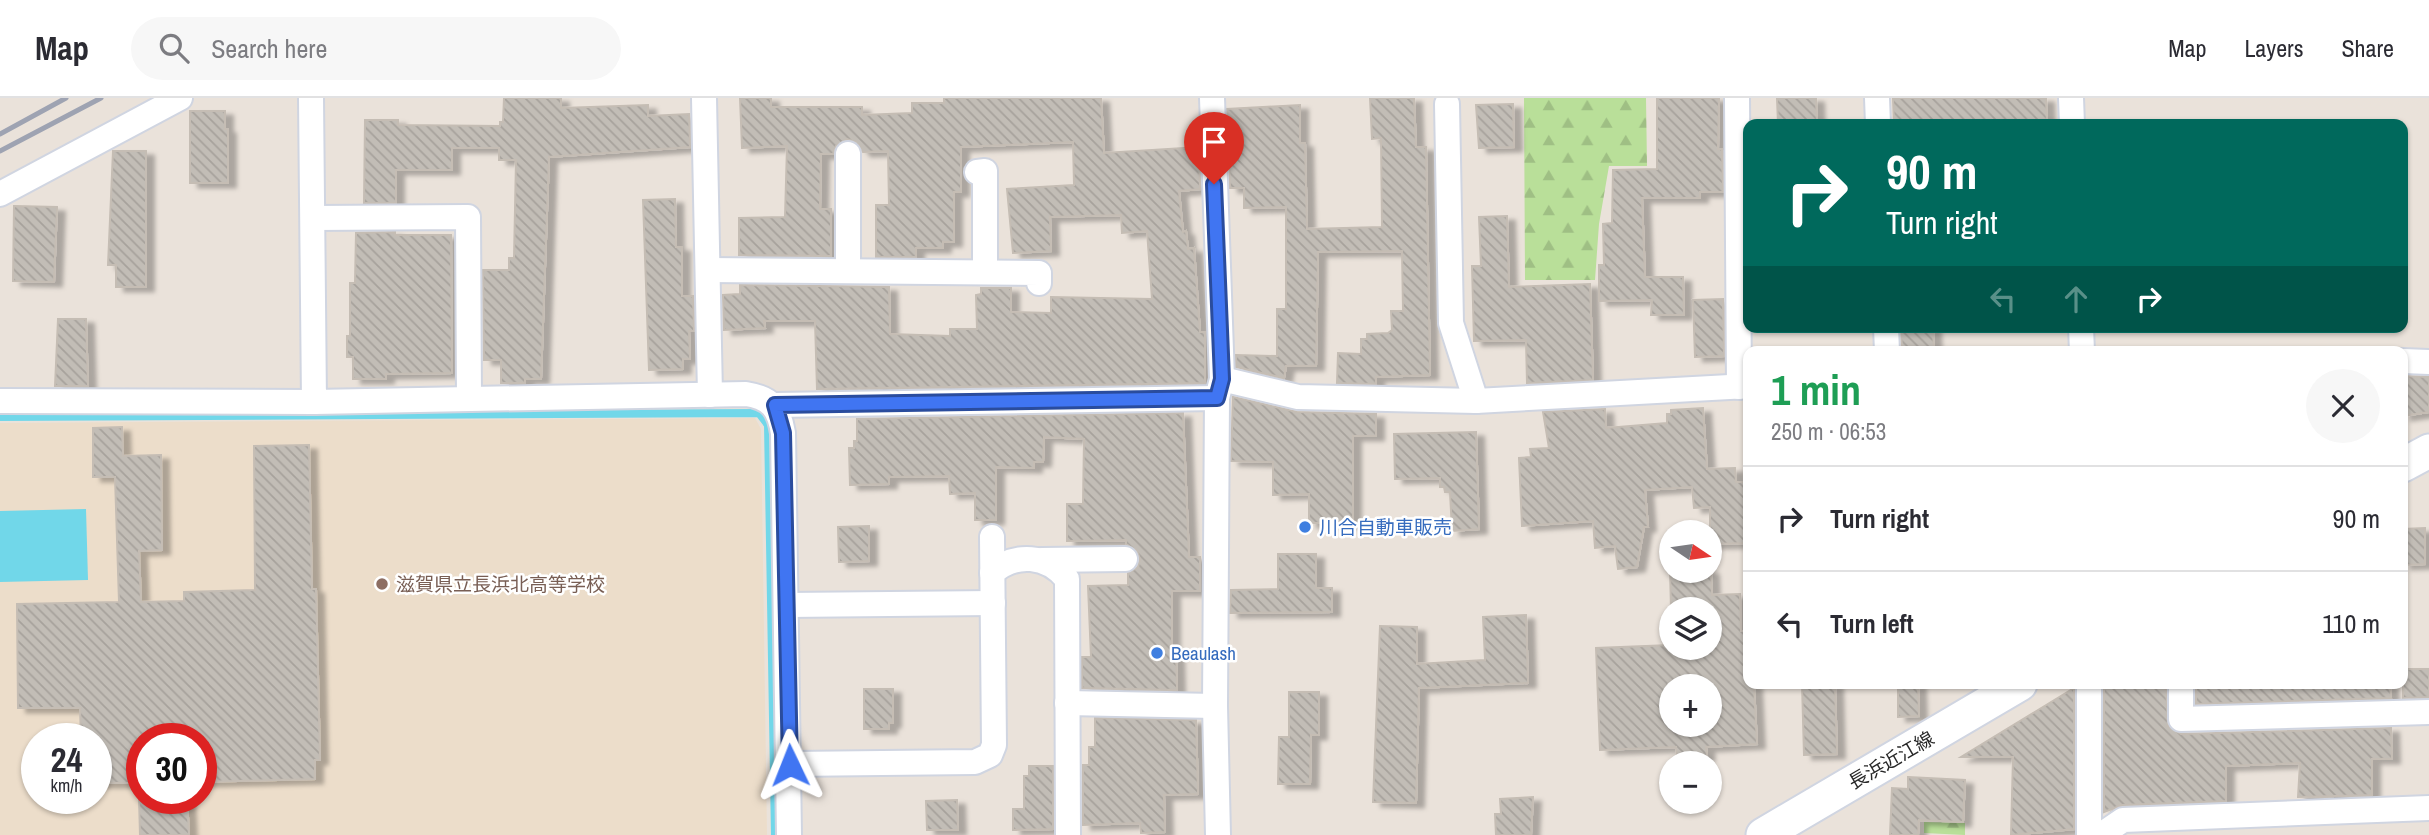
<!DOCTYPE html>
<meta charset="utf-8">
<style>
:root{--surface:#fff;--page:#f7f7f7;--text:#2b2b33;--muted:#7c7c81;--line:#e1e1e2}
body{margin:0;font-family:"Archivo Narrow","Noto Sans JP",sans-serif;background:var(--page);color:var(--text);height:100vh;display:flex;flex-direction:column;font-size:26px;white-space:nowrap}
*{box-sizing:border-box;margin:0}
p{font-size:23px;color:var(--muted)}
.icon{flex:none;width:38px;height:38px;fill:none;stroke:currentColor;stroke-width:2;stroke-linecap:round;stroke-linejoin:round}
.map{position:relative;flex:1;overflow:hidden}
.drawer{position:absolute;left:1743px;top:248px;width:665px;height:343px;display:flex;flex-direction:column;background:var(--surface);border-radius:14px;box-shadow:0 2px 5px #0004}
.drawer>*{flex:none}
.banner{position:absolute;left:1743px;top:21px;width:665px;height:214px;border-radius:14px;box-shadow:0 2px 5px #0004;background:#00695c;color:#fff;overflow:hidden}
.needle{width:46px;rotate:103deg}
.buttons{position:absolute;left:1659px;top:422px;display:grid;gap:14px}
.buttons a{display:grid;place-items:center;width:63px;height:63px;border-radius:50%;background:var(--surface);box-shadow:0 2px 5px #0004;font-size:35px}
.speed{position:absolute;left:21px;top:625px;display:flex;gap:14px;font-size:35px;font-weight:700;text-align:center}
.speed>*{display:grid;place-content:center;width:91px;height:91px;border-radius:50%;background:var(--surface);box-shadow:0 2px 5px #0004;line-height:1}
.speed small{font-size:18px;font-weight:400}
.speed .limit{border:10px solid #d22;background:#fff;color:#111}
.pin{position:absolute;display:grid;place-items:center;width:60px;height:60px;color:#fff;margin:-72px -30px;border-radius:50% 50% 50% 0;rotate:-45deg;box-shadow:0 0 7px #0007}
.pin .icon{rotate:45deg}
.me{position:absolute;width:77px;margin:-38px;rotate:358deg;stroke-linejoin:round;filter:drop-shadow(0 0 5px #0008)}
.turn{display:flex;align-items:center;gap:24px;height:147px;padding:0 28px;font-size:32px}
.turn .icon{width:91px;height:91px;stroke-width:2.5}
.turn b{display:block;font-size:49px;line-height:60px}
.lanes{display:flex;align-items:center;height:66px;padding:0 28px;background:#0003;justify-content:center;gap:35px;direction:ltr}
.lanes .off{opacity:.35}
.round{display:grid;place-items:center;flex:none;width:74px;height:74px;border-radius:37px;background:var(--page)}
.head{display:flex;align-items:center;justify-content:space-between;height:119px;padding:0 28px}
h1{font-size:42px;font-weight:700;line-height:52px;color:#1e9e55}
ul{padding:0;list-style:none}
li{display:flex;align-items:center;gap:21px;height:105px;padding:0 28px;border-top:2px solid var(--line)}
li div{flex:1}
li b{display:block;font-size:26px}
li em{font-style:normal}
header{display:flex;align-items:center;gap:42px;box-sizing:border-box;height:98px;padding:0 35px;background:var(--surface);border-bottom:2px solid var(--line)}
header strong{font-size:33px}
nav{display:flex;gap:38px;margin-inline-start:auto;font-size:24px}
.search{width:490px;height:63px;background:var(--page);display:flex;align-items:center;gap:18px;box-sizing:border-box;padding:0 24px;border-radius:38px;color:var(--muted);font-size:26px}
.map>svg:first-child{display:block}
.education{fill:#ecddca;fill-rule:evenodd}
.forest{fill:url(#forest-firs)}
.water{fill:#71d7e9}
.lines{fill:none;stroke-linecap:round;stroke-linejoin:round}
.stream{stroke:#71d7e9;stroke-width:8}
.building{fill:url(#building-back-hatch);stroke:#c5bdb4;stroke-width:2;fill-rule:evenodd;filter:url(#shadow)}
.minor-casing{stroke:#d0d5e1;stroke-width:28}
.secondary-casing{stroke:#d0d5e1;stroke-width:37}
.minor{stroke:#fff;stroke-width:24}
.secondary{stroke:#fff;stroke-width:33}
.rail{stroke:#9ea3b2;stroke-width:5}
.route-casing{stroke:#2a4c9d;stroke-width:18}
.route{stroke:#4075f2;stroke-width:12}
.shop-dot{fill:#3f7fe0;stroke:#fff;stroke-width:2.5}
.education-dot{fill:#8d6e63;stroke:#fff;stroke-width:2.5}
.labels{text-anchor:middle;dominant-baseline:central;stroke-width:5;stroke-linejoin:round;paint-order:stroke}
.shop-label{font-size:19px;fill:#366cbe;stroke:#fff;text-anchor:start}
.education-label{font-size:19px;fill:#785e54;stroke:#fff;text-anchor:start}
.street-label{font-size:19px;fill:#282828;stroke:#fff}
</style>
<header>
<strong>Map</strong>
<div class="search"><svg class="icon" aria-label="search" viewBox="0 0 24 24"><circle cx="10" cy="10" r="6"/><path d="M15 15l6 6"/></svg>Search here</div>
<nav><a>Map</a><a>Layers</a><a>Share</a></nav>
</header>
<div class="map">
<svg width="2429" height="737" viewBox="0 0 2429 737">
<defs>
<pattern id="forest-firs" width="22" height="20" patternUnits="userSpaceOnUse" patternTransform="scale(1.75)"><rect width="22" height="20" fill="#b9df99"/><path d="M5 1l3.5 6h-7zM16 11l3.5 6h-7z" fill="#9fbf84"/></pattern>
<pattern id="building-back-hatch" width="6" height="6" patternUnits="userSpaceOnUse" patternTransform="scale(1.75)"><rect width="6" height="6" fill="#c2bdb6"/><path d="M-1 5l2 2M0 0l6 6M5-1l2 2" fill="none" stroke="#a7a29c"/></pattern>
<filter id="shadow"><feDropShadow dx="8" dy="4.5" stdDeviation="2" flood-color="#0004"/></filter>
</defs>
<rect width="100%" height="100%" fill="#eae2da"/>
<path class="education" d="M755,320l6,11 6,406h-767v-412zM37,640h59v60h-59zM142,640h59v60h-59z"/>
<g class="forest">
<path d="M1524,0h122l1,68h-38l-10,58 -4,56h-70z"/>
<path d="M1924,724l41,1v12l-41,-2z"/>
</g>
<path class="water" d="M86,411l2,71 -88,2v-71z"/>
<g class="lines">
<path class="stream" d="M0,319l759,-4 9,12 7,410"/>
</g>
<g class="building">
<path d="M504,0h57v10l87,-3v11l41,-2 1,33 -141,10 -8,222h-16v4h-24v-23h-17l-1,-90h26v-12h5l2,-98h-17v-12h-47v22h-56v33h-32l1,-83h33v5l102,1v-4h3z"/>
<path d="M740,0h31v9h91v8l50,-2v-10h32v-5h157l3,55 95,-6 1,42 -21,2 4,41 3,-1 2,18 6,-1 6,84h5v51l-388,6 -2,-68h-51l1,7 -41,2 -1,-35 17,-1v-9l149,2 1,47 60,2v-7h27l-1,-34 5,-1v-6h30v24l40,1v-16l101,2 -5,-68 -25,2 -1,-18 -71,2 1,34 -38,2 -6,-64 67,-4 -1,-43 -112,5v45h-7v50h-11v6h-27v9h-40v-52h13l-1,-54 -25,1 -7,-10 -9,-3 -11,7 -3,8h-12l-1,55h11v47l-92,-1v-37l46,-1 2,-71 -45,2z"/>
<path d="M1370,0h44l2,49h10l4,228 -54,2v7l-39,-1 1,-30 23,1v-15h6v-5l21,-1 4,-3 -1,-19h12l-1,-60 -84,1 -2,114h-30l-2,12 -48,-11v-12l41,1v-47h9v-102l-42,1v-20h-14l-3,-79 73,-4v38h5l2,86 75,-2 -1,-89 -9,1z"/>
<path d="M1657,0h62l-1,51h4l1,43h-23v6h-58l3,79h38l1,38h-33l1,-15 -53,1v-36h5l-1,-41 9,-1 1,-53 44,-1z"/>
<path d="M1777,0h39l1,26h-39z"/>
<path d="M1893,0h153l1,26h-153z"/>
<path d="M1513,6l1,43 -35,1 -3,-43z"/>
<path d="M190,13h35v18h3v54h-38z"/>
<path d="M113,53h33v136h-30v-22h-8z"/>
<path d="M675,101l1,48h6v49h11l1,35h-5l1,28h-7v10l-34,1 -6,-170z"/>
<path d="M14,108l43,1 -3,75 -41,-1z"/>
<path d="M1507,118l2,71 81,-3 3,96 -66,3 -1,-43 -52,1 -2,-75h9l-2,-49z"/>
<path d="M395,134v3h56l1,138 -66,1v5h-33v-22h-6v-21h3v-53h5l1,-50z"/>
<path d="M1723,201l1,57 -29,1 -2,-57z"/>
<path d="M58,221h28l2,67h-33z"/>
<path d="M1901,229h32l1,25h-32z"/>
<path d="M2403,278l26,1v35l-26,4z"/>
<path d="M1233,299l64,15 79,2v22h-23v87h-44v-29l-36,1v-33l-42,-1z"/>
<path d="M1703,310l4,61 28,-1 1,14h11l1,61 -38,1v-37l-16,1 -2,-21 -47,3 3,37h-4l-7,40 -19,2 -3,-23 -20,2 -2,-27 -71,5 -3,-68 12,-1 -1,-8 19,-1 -6,-36 62,-3 1,19 61,-5v-9h4v-4z"/>
<path d="M1183,315l6,144h11v34h-28v56h4l1,43 -95,-2v-31h9l-3,-71 40,-1v-12l10,-6 2,-8 -3,-8 -11,-7v-4l-59,1v-37h16l1,-65 -40,-2 -1,25h-9v6l-38,-1v53h-21v-27l-25,1 -1,-18 -60,1v7l-39,1 -1,-37h5v-7h3v-22z"/>
<path d="M122,329l1,29 38,-1 1,95 -23,1 2,51 43,-1v-9l71,-2 -1,-144 55,-1 3,144h4l4,171h-5v19l-114,3v-44h-59v45h-46v-45h-15l-1,-30h-62l-1,-104 102,-2 -4,-125h-22v-49z"/>
<path d="M1476,334l3,97 -27,2 -2,-39h-5l-1,-5h-4v-9l-45,1 -1,-45z"/>
<path d="M869,428v35l-30,1 -1,-35z"/>
<path d="M2425,430v36l-22,1v-36z"/>
<path d="M1278,456h38v34h16v24l-102,1 1,-23 47,-1z"/>
<path d="M1670,472h41l1,25 28,-1 1,37h7v53h6l3,60 -51,3 1,9 -30,1 -1,-10 -76,3 -4,-102 75,-3 39,3v-39h-39zM1671,588h39v38h-39z"/>
<path d="M1526,517l2,68 -109,5 -3,115 -43,-1 7,-176 37,1v37l68,-4 -2,-43z"/>
<path d="M2403,571h26v28l-26,1z"/>
<path d="M1802,586h33l2,70 -33,1z"/>
<path d="M1898,586h20l1,32 -21,1z"/>
<path d="M2104,586h62l2,42 13,8 210,-6 1,31h-20v36l-74,2 2,-34 -74,3v35l-104,4 -18,7z"/>
<path d="M2196,586h194l1,14 -195,6z"/>
<path d="M2074,590v141l-63,6 2,-78h-52z"/>
<path d="M864,591h29v34h-4v6h-25z"/>
<path d="M1289,594h30v43h-8l-1,49h-32l1,-47h10z"/>
<path d="M1095,620l101,2 2,74 -34,1 1,37 -24,1 -1,-10 -57,2v-60h6v-18h6z"/>
<path d="M1029,668h24v63l-40,1v-21h11v-33h5z"/>
<path d="M1908,679l57,3 -2,42 -44,-2 -1,15h-28l2,-47 16,1z"/>
<path d="M1533,699l-2,38h-35l-1,-21h6l-1,-15z"/>
<path d="M139,700h48l2,37h-49z"/>
<path d="M957,702l1,30h-31l-1,-29z"/>
</g>
<g class="lines">
<defs>
<g id="minor">
<path d="M311,0l3,304 432,-8c25,4 33,14 37,39l6,402"/>
<path d="M704,0l6,297"/>
<path d="M1212,0l10,281 -5,19 -2,308 3,129"/>
<path d="M1737,0l2,289"/>
<path d="M1877,0l1,26"/>
<path d="M2071,0l1,26"/>
<path d="M1447,6l4,219 25,78"/>
<path d="M977,74l8,-1v101"/>
<path d="M0,96l180,-96"/>
<path d="M314,120l154,-1 1,182"/>
<path d="M708,172l331,3v10"/>
<path d="M848,173v-117"/>
<path d="M1886,229l1,25"/>
<path d="M2081,229l1,25"/>
<path d="M2403,263l26,1"/>
<path d="M1222,281l76,18 178,4 272,-15"/>
<path d="M0,303l314,1"/>
<path d="M775,307l442,-7"/>
<path d="M1042,462l83,-1"/>
<path d="M992,475c24,-21 55,-18 75,6l1,256"/>
<path d="M786,507l207,-2"/>
<path d="M2181,586v35l248,-7"/>
<path d="M1067,605l148,3"/>
<path d="M790,666l185,-2 15,-7 4,-10 -2,-208"/>
<path d="M2089,737v-151"/>
<path d="M2101,737l22,-15 306,-12"/>
</g>
<g id="secondary">
<path d="M2403,367l26,-14"/>
<path d="M1763,737l257,-151"/>
</g>
</defs>
<use href="#minor" class="minor-casing"/>
<use href="#secondary" class="secondary-casing"/>
<use href="#minor" class="minor"/>
<use href="#secondary" class="secondary"/>
<g class="rail">
<path d="M0,36l66,-36"/>
<path d="M0,53l101,-53"/>
</g>
</g>
<g class="lines">
<defs>
<path id="route" d="M790,667l-7,-332 -8,-28 442,-7 5,-19 -8,-195"/>
</defs>
<use href="#route" class="route-casing"/>
<use href="#route" class="route"/>
</g>
<g class="shop-dot">
<circle cx="1305" cy="429" r="7"/>
<circle cx="1157" cy="555" r="7"/>
</g>
<circle class="education-dot" cx="382" cy="486" r="7"/>
<g class="labels">
<g class="shop-label">
<text x="1319" y="429">川合自動車販売</text>
<text x="1171" y="555">Beaulash</text>
</g>
<g class="education-label">
<text x="396" y="486">滋賀県立長浜北高等学校</text>
</g>
<g class="street-label">
<text transform="translate(1891 662) rotate(-30)">長浜近江線</text>
</g>
</g>
</svg>
<div class="buttons">
<a><svg class="needle" viewBox="-14 -14 28 28"><path d="M0-13l5 13h-10z" fill="#e53935"/><path d="M0 13l5-13h-10z" fill="#7c7c81"/></svg></a>
<a><svg class="icon" aria-label="layers" viewBox="0 0 24 24"><path d="M12 4l9 5-9 5-9-5zM3 14l9 5 9-5"/></svg></a>
<a>+</a>
<a>−</a>
</div>
<div class="speed"><div>24<small>km/h</small></div><div class="limit">30</div></div>
<div class="pin" style="left:1214px;top:86px;background:#d93025"><svg class="icon" aria-label="arrive" viewBox="0 0 24 24"><path d="M6 21V4h12l-3 4 3 4H6"/></svg></div>
<svg class="me" style="left:790px;top:667px" viewBox="-20 -20 40 40"><path d="M0-17L14 15 0 8-14 15z" fill="#4075f2" stroke="#fff" stroke-width="4"/></svg>
<div class="banner">
<div class="turn"><svg class="icon" aria-label="right" viewBox="0 0 24 24"><path d="M7 20v-9h11M14 6l5 5-5 5"/></svg><div><b>90 m</b>Turn right</div></div>
<div class="lanes"><svg class="icon off" aria-label="left" viewBox="0 0 24 24"><path d="M17 20v-9H6M10 6l-5 5 5 5"/></svg><svg class="icon off" aria-label="ahead" viewBox="0 0 24 24"><path d="M12 20V5M6 11l6-6 6 6"/></svg><svg class="icon" aria-label="right" viewBox="0 0 24 24"><path d="M7 20v-9h11M14 6l5 5-5 5"/></svg></div>
</div>
<section class="drawer">
<div class="head"><div><h1>1 min</h1><p>250 m · 06:53</p></div><a class="round"><svg class="icon" aria-label="close" viewBox="0 0 24 24"><path d="M6 6l12 12M18 6L6 18"/></svg></a></div>
<ul>
<li><svg class="icon" aria-label="right" viewBox="0 0 24 24"><path d="M7 20v-9h11M14 6l5 5-5 5"/></svg><div><b>Turn right</b></div><em>90 m</em></li>
<li><svg class="icon" aria-label="left" viewBox="0 0 24 24"><path d="M17 20v-9H6M10 6l-5 5 5 5"/></svg><div><b>Turn left</b></div><em>110 m</em></li>
</ul>
</section>
</div>
